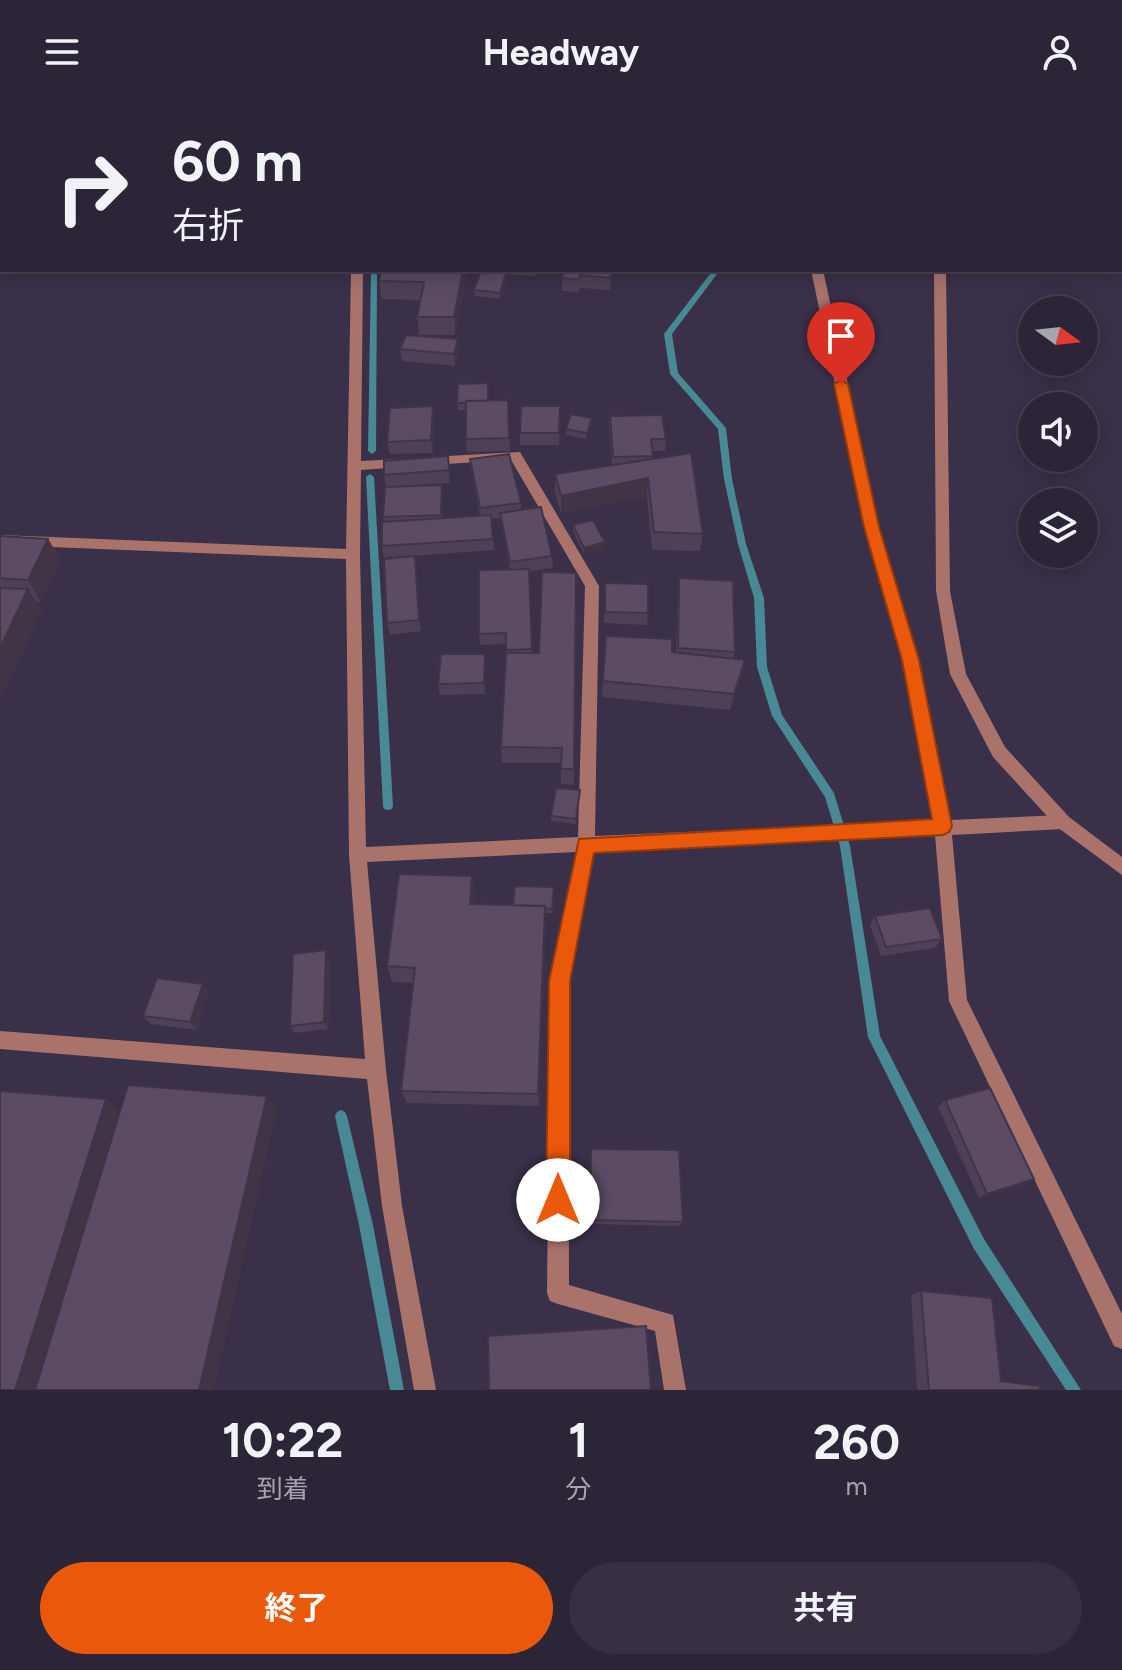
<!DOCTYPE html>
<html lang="ja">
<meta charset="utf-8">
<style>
:root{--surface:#2c2437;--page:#383042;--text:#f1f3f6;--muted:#a6a4ad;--line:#484152;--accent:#ea580c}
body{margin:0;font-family:Figtree,"Noto Sans JP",sans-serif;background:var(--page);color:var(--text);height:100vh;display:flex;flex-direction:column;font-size:30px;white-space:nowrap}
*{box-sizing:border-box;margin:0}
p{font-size:26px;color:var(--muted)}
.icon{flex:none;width:44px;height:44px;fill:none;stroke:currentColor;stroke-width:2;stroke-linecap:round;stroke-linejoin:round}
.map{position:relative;height:1286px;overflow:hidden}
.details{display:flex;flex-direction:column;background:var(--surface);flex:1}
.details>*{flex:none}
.banner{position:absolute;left:0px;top:0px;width:1122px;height:168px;box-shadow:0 4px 20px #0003,0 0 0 2px var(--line);background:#2c2437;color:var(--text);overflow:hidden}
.needle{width:52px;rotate:105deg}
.controls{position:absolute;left:1018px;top:192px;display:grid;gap:16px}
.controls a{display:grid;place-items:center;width:80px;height:80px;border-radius:50%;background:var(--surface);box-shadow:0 4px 20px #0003,0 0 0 2px var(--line);font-size:40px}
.pin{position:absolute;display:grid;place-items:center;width:68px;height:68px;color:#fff;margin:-82px -34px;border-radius:50% 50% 50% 0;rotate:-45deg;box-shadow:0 0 8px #0007}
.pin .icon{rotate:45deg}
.me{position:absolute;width:88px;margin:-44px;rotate:0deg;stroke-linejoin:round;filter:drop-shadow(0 0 6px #0008)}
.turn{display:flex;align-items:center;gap:28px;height:168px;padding:0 40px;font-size:36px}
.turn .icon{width:104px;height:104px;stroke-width:2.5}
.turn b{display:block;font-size:56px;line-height:68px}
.eta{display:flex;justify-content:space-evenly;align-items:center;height:136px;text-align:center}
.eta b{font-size:48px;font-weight:700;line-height:56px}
.cta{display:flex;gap:16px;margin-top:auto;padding:16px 40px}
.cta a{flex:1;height:92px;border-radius:48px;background:var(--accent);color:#fff;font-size:32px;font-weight:700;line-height:92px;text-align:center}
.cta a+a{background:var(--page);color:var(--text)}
header{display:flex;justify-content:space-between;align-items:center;height:104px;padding:0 40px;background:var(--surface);font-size:36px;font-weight:700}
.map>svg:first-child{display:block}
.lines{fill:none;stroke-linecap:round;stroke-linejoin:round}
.stream{fill:#488995;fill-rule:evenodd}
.path{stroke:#82798f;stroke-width:3;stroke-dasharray:4 4;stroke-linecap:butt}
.service{fill:#a9736c;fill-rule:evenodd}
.minor{fill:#a9736c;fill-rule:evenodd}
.tertiary{fill:#a9736c;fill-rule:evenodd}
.wall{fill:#4e4056}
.shaded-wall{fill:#403446}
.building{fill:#5b4b64;stroke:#403446;stroke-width:2}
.route{fill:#ea580c;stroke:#983908;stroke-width:2}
</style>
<header><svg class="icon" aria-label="menu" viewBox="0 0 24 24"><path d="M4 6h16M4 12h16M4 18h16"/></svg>Headway<svg class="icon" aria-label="person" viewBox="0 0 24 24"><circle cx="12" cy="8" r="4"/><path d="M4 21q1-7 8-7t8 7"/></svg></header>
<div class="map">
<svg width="1122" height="1286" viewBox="0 0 1122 1286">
<rect width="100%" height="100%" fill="#3a3049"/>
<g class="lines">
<g class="stream">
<rect x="365" y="0" width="6" height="2"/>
<path d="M566,0h6l1,2h-6z"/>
<path d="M371,166l6,1 -1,180 -4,3 -4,-3z"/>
<path d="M713,166h7l-48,64 6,39 48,55 6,51 14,65 18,54 3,69 15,48 52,78 16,53 30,190 104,203 97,151h-15l-92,-141 -106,-212 -28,-191 -15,-49 -53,-81 -15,-49 -3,-69 -16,-54 -14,-65 -6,-50 -48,-55 -6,-40z"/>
<path d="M370,370l4,3 19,329 -1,3 -4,1 -4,-1 -1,-3 -17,-329z"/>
<path d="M341,1006l4,2 2,4 26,109 31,165h-14l-31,-165 -24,-109 2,-4z"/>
</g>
<path class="path" d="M300,166l35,2"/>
<g class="service">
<path d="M766,0h10l1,2h-10z"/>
<path d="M811,166h12l56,257 40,133 32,166 -2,5 -6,2 -6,-2 -2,-5 -32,-166 -38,-133z"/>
</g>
<g class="minor">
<path d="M148,0h10l-11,2z"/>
<rect x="350" y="0" width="10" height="2"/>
<rect x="0" y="42" width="2" height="6"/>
<path d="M351,166h12l-2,191 41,-2 7,4 -7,4 -41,3 -1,84 6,293 212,-10 7,-251 -74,-126 -81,5 -7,-4 7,-4 90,-5 79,134 -4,250 468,-21 6,2 2,5 -2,5 -6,2 -111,6 15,165 155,314v35l-8,-3 -165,-345 -14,-166 -342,16 -25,130 1,304 104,30 13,75h-22l-9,-59 -97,-27 -8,-3 -3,-8 3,-312 26,-129 -209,10 19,208 16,136 34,184h-22l-32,-184 -15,-127 -367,-30v-18l365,28 -16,-204 -3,-296 -346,-14v-10l346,14z"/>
</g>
<g class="tertiary">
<rect x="934" y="0" width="10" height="2"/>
<path d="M934,166h12l4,321 16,83 39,73 64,70 53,40v18l-65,-48 -64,-70 -43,-83 -14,-83z"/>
</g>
</g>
<g class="wall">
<rect x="376" y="0" width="75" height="2"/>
<rect x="476" y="0" width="37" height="2"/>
<path d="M381,166h86l-12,65h-36l-2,-18 3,-17 -38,-1 -3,-18z"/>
<path d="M474,166h25v2l6,1 -1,-3h33l-1,6 -30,-2 1,5 -7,20 -25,-3 -1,-6 7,-18h-6z"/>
<path d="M564,166h50l-4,20 -30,-2 -1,4 -17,-1v-13z"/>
<path d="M683,166h20l-1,3z"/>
<path d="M400,245l59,2 -4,15 -53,-5z"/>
<path d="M508,296l2,51 -43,1 -1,-13v-29h-8l-1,-7z"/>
<path d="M433,302l1,13 -1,34 -43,1 -3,-12z"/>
<path d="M560,302l-1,39h-39v-12z"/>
<path d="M610,312l56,23 -1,12h-12v8l50,75 -3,17 -48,-1 -5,-54 -86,17 -6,-21v-18l57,-9 -3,-36z"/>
<path d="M592,320l-6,15 -20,-4v-6z"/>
<path d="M448,352l2,27 -50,3 42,-1 1,33 37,-2 -9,-45 -1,-12 51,44v7l31,46 1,12 -24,3 3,82h7l37,-80 -2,212 -13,-1v-21h-59l-1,-16 5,-103 -26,1 -1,-11 31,-65 -10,-51 -8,1 2,31 -110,8 -2,-12 4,-59 -2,-12z"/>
<path d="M573,421l31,23 -20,6 -11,-23z"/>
<path d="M0,432l48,3 13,22 -20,41h-5l6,9 -42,89z"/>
<path d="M415,452l6,75 -31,4 -3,-12z"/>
<path d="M679,474l56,74 -2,6 12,2 -3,16 -12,34 -128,-13 4,-61 70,16 2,-62z"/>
<path d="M605,479l43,30 -1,12 -43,-2z"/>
<path d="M486,561l-1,29 -45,1 -2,-11z"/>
<path d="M580,686l-4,34 -25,-3v-5z"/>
<path d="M472,772l3,17 -1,11 39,1 41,-18 -1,26h-7l-7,193 -132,-3 -6,-12 12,-108 -21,-1 -5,-16z"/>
<path d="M875,812l67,23 -7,9 -54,8 -11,-31z"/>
<path d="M330,855l-1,70 -34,4 -5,-7z"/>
<path d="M209,888l-12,38 -46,-6 -8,-8z"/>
<path d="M945,996l80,84 -46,14 -41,-91z"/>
<path d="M590,1051l93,67 -3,4 -90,-2z"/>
<path d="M921,1187l80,90 39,9h-123l-6,-95z"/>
</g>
<g class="shaded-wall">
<path d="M463,166h4l-12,65 -1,-18z"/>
<path d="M612,166h2l-4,20v-12z"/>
<path d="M506,169l1,6 -7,20v-6z"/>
<path d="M458,235l1,12 -4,15 -1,-12z"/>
<path d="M433,302l1,13 -1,34 -2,-13z"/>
<path d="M592,314v6l-6,15 1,-6z"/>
<path d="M648,374l-1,18 -86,17v-17z"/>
<path d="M442,381l1,12v30l-2,-12z"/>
<path d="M48,435l13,22 -20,41 -13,-22z"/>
<path d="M605,438l-1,6 -20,6v-6z"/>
<path d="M415,452l2,12 4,63 -2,-11z"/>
<path d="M28,485l14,22 -42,89v-52z"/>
<path d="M485,550l1,11 -1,29 -1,-11z"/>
<path d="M745,556l-3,16 -12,34 4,-16z"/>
<path d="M472,772l3,17 -3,28 -2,-17z"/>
<path d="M545,802l1,17 -7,183 -1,-12z"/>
<path d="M326,846l4,9 -1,70 -5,-7z"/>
<path d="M203,880l6,8 -12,38 -7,-8z"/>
<path d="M267,992l10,12 -63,282h-15z"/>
<path d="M106,995l16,12 -85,279h-22z"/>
<path d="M1034,1075l-9,5 -46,14 8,-4z"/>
</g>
<g class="building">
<rect x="415" y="0" width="33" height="2"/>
<path d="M455,0h14v2h-15z"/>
<path d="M381,166h82l-9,47h-37l7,-35 -45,-1z"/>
<path d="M564,166h48l-2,8 -30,-3 -1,5 -17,-2z"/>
<path d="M481,167l25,2 -6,20 -26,-3z"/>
<path d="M406,231l52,4 -4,15 -54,-5z"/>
<path d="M488,279v18h-22v2h-9l1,-19z"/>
<path d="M508,296l1,38 -43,1v-38z"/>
<path d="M433,302l-2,34 -44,2 3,-34z"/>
<path d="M521,302h39l-1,27h-39z"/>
<path d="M571,310l21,4 -5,15 -21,-4z"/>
<path d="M662,311l4,24h-15l2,17 -40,1 -3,-41z"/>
<path d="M691,349l12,81 -49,-2 -6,-54 -87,18 -6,-22z"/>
<path d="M509,350l12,49 -41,5 -10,-49z"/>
<path d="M448,352l1,14 -65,5v-14z"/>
<path d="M442,381l-1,30 -58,2 2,-30z"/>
<path d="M541,403l11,49 -42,6 -10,-49z"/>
<path d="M491,411l2,24 -111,7v-24z"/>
<path d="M593,416l12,22 -21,6 -11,-23z"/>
<path d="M0,432l48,3 -20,41 -28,-2z"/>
<path d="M415,452l4,64 -32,3 -3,-64z"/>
<path d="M529,465l3,80 -26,1v-17l-27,1v-64z"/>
<path d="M542,468l34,1 -2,196h-13l1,-21 -61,-1 5,-94h33z"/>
<path d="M679,474l54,3 2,71 -57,-4z"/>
<path d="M605,479l43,1v29l-43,-1z"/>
<path d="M0,484l28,1 -28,59z"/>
<path d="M606,532l66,3v13l73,8 -11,34 -131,-13z"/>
<path d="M441,550h44l-1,29 -46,1z"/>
<path d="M556,684l24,2 -4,29 -25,-3z"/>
<path d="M399,770l73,2 -2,28 75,2 -7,188 -137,-3 14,-123 -28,-2z"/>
<path d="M515,782l39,1 -2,22 -7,-1v-2l-32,-1z"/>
<path d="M930,804l12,31 -56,8 -11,-31z"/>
<path d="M326,846l-2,72 -34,4 3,-72z"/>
<path d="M157,874l46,6 -13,38 -47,-6z"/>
<path d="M128,981l139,11 -68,294h-164z"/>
<path d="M990,984l44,91 -47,15 -42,-94z"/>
<path d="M0,987l106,8 -91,291h-15z"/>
<path d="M591,1045l88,1 4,72 -93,-2z"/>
<path d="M921,1187l71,7 9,83 39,5v4h-111z"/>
<path d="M646,1222l5,64h-162l-1,-54z"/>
</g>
<path class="route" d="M841,276l7,4 31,143 40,133 33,166 -3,6 -6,3 -349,18 -24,128v219l-4,8 -8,4 -8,-4 -4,-8 3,-219 30,-142 353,-20 -30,-159 -38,-133 -30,-143z"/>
</svg>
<div class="controls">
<a><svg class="needle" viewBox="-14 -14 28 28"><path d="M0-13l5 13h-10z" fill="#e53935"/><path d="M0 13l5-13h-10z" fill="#a6a4ad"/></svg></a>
<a><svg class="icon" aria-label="sound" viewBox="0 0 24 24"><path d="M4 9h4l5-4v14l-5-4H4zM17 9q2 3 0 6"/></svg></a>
<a><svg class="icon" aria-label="layers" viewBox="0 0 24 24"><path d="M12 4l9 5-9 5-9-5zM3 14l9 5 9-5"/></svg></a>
</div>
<div class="pin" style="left:841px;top:280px;background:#d93025"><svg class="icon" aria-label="arrive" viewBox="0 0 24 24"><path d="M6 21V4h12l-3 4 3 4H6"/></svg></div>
<svg class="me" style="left:558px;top:1096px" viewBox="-20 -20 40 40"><circle r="19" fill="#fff"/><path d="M0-13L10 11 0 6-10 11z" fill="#ea580c"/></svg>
<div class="banner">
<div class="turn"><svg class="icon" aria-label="right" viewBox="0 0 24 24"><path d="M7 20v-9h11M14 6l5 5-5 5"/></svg><div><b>60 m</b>右折</div></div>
</div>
</div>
<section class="details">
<div class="eta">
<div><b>10:22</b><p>到着</p></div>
<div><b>1</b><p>分</p></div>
<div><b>260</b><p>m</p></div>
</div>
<div class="cta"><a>終了</a><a>共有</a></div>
</section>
